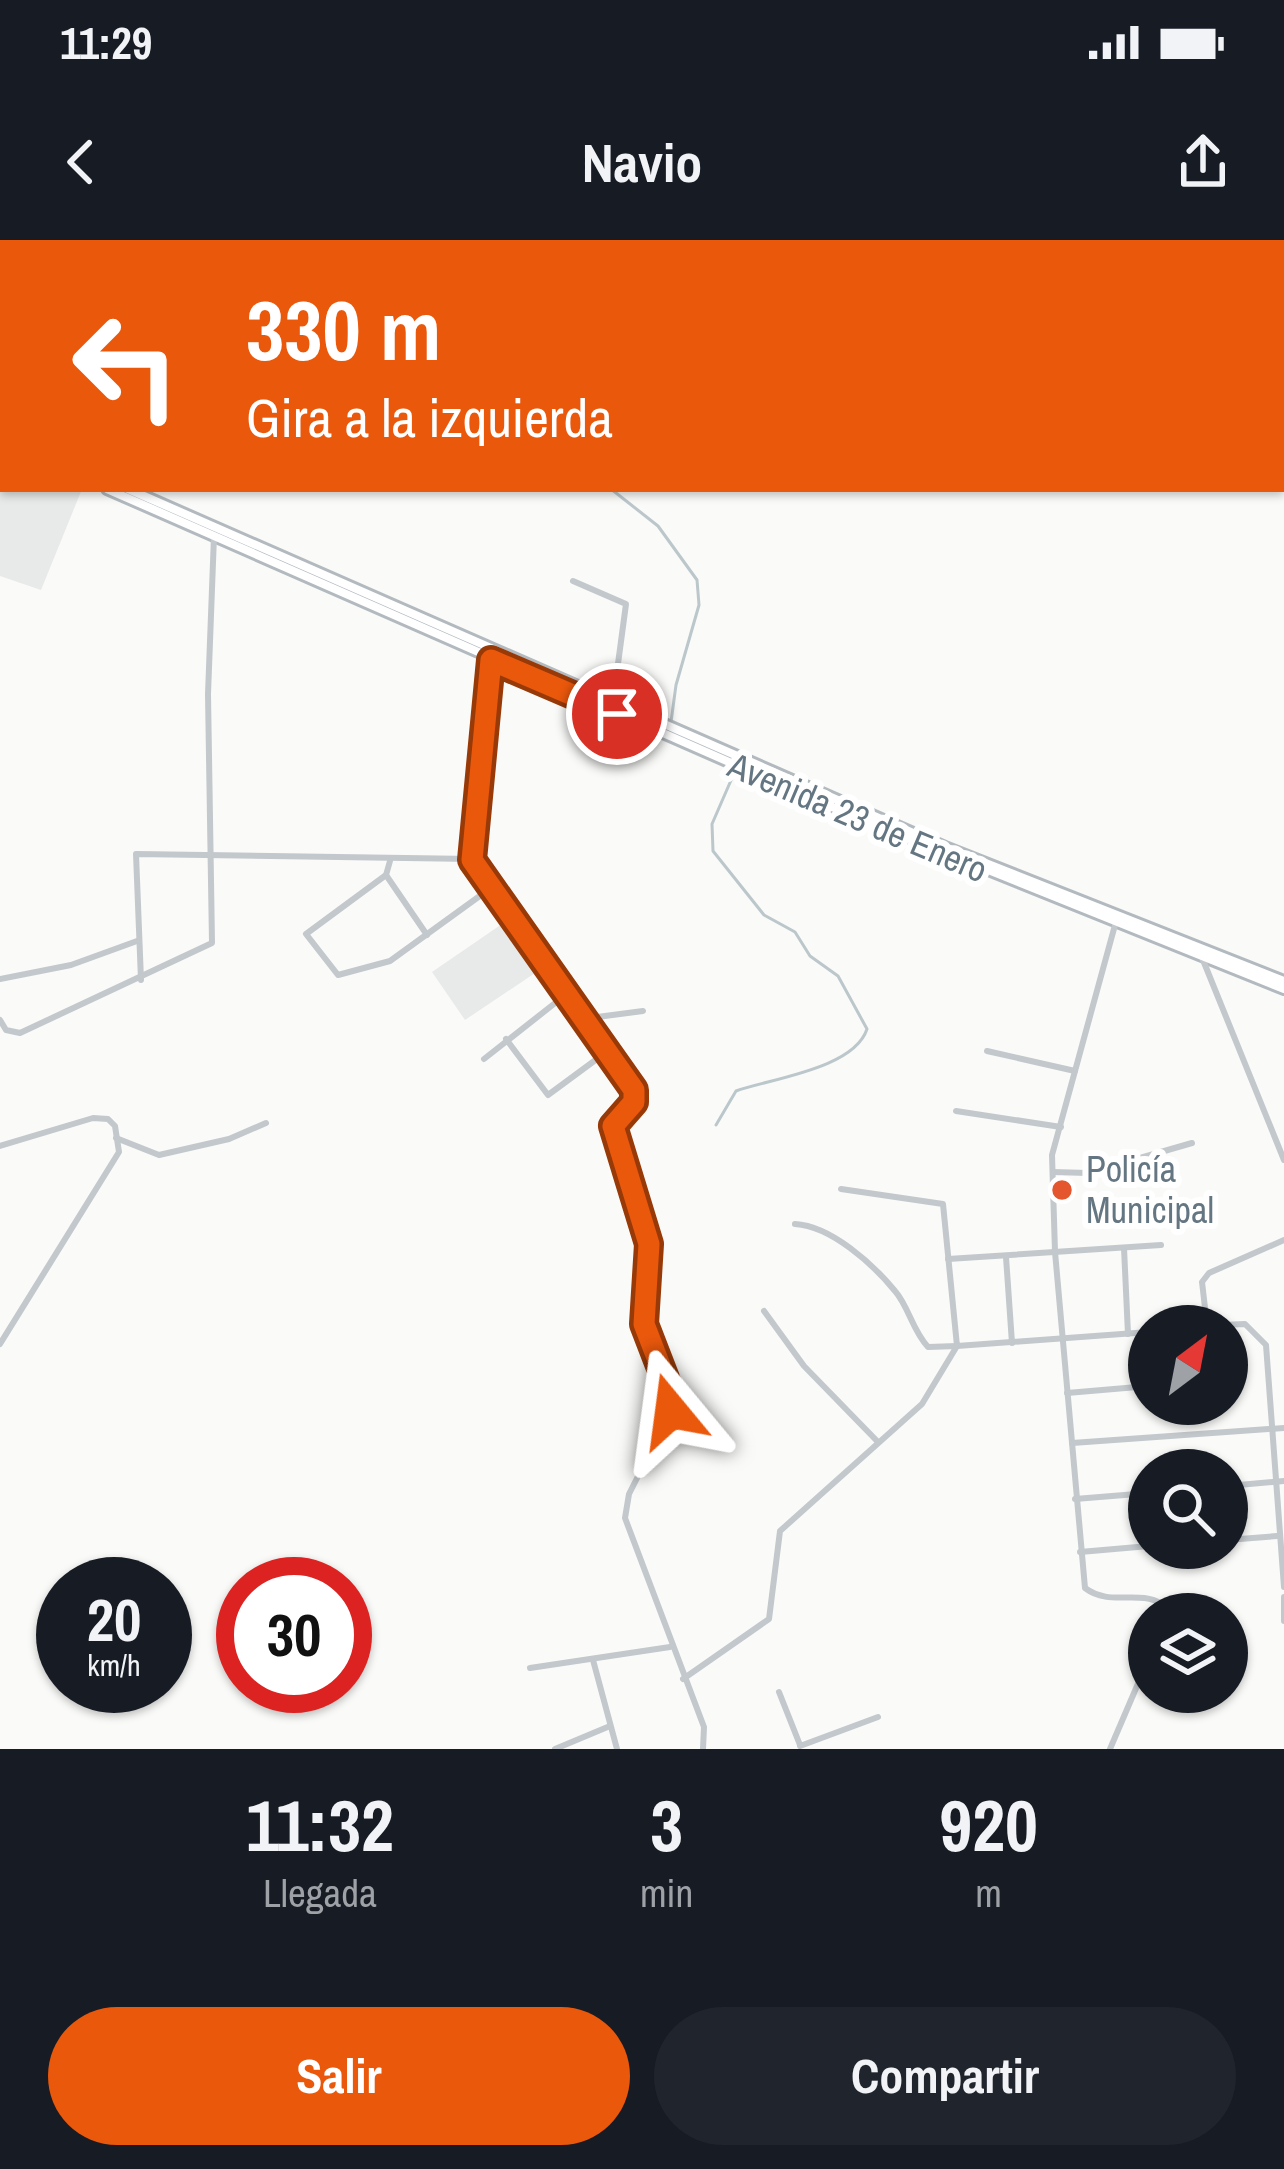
<!DOCTYPE html>
<html lang="es">
<meta charset="utf-8">
<style>
:root{--surface:#171b24;--page:#20242c;--text:#f1f3f6;--muted:#9ea1a6;--accent:#ea580c}
body{margin:0;font-family:"Archivo Narrow",sans-serif;background:var(--page);color:var(--text);height:100vh;display:flex;flex-direction:column;font-size:45px;white-space:nowrap}
*{box-sizing:border-box;margin:0}
p{font-size:39px;color:var(--muted)}
.icon{flex:none;width:66px;height:66px;fill:none;stroke:currentColor;stroke-width:2;stroke-linecap:round;stroke-linejoin:round}
.map{position:relative;height:1509px;overflow:hidden}
.side{display:flex;flex-direction:column;background:var(--surface);flex:1}
.side>*{flex:none}
.hud{position:absolute;left:0px;top:0px;width:1284px;height:252px;box-shadow:0 3px 9px #0004;background:#ea580c;color:#fff;overflow:hidden}
.needle{width:78px;rotate:32deg}
.tools{position:absolute;left:1128px;top:1065px;display:grid;gap:24px}
.tools a{display:grid;place-items:center;width:120px;height:120px;border-radius:50%;background:var(--surface);box-shadow:0 3px 9px #0004;font-size:60px}
.speed{position:absolute;left:36px;top:1317px;display:flex;gap:24px;font-size:60px;font-weight:700;text-align:center}
.speed>*{display:grid;place-content:center;width:156px;height:156px;border-radius:50%;background:var(--surface);box-shadow:0 3px 9px #0004;line-height:1}
.speed small{font-size:30px;font-weight:400}
.speed .limit{border:18px solid #d22;background:#fff;color:#111}
.pin{position:absolute;display:grid;place-items:center;width:102px;height:102px;color:#fff;margin:-51px;border:6px solid #fff;border-radius:50%;box-shadow:0 3px 12px #0007}
.me{position:absolute;width:132px;margin:-66px;rotate:344deg;stroke-linejoin:round;filter:drop-shadow(0 0 9px #0008)}
.turn{display:flex;align-items:center;gap:42px;height:252px;padding:0 48px;font-size:54px}
.turn .icon{width:156px;height:156px;stroke-width:2.5}
.turn b{display:block;font-size:84px;line-height:102px}
.eta{display:flex;justify-content:space-evenly;align-items:center;height:204px;text-align:center}
.eta b{font-size:72px;font-weight:800;line-height:84px}
.button{display:flex;gap:24px;margin-top:auto;padding:24px 48px}
.button a{flex:1;height:138px;border-radius:72px;background:var(--accent);color:#fff;font-size:48px;font-weight:800;line-height:138px;text-align:center}
.button a+a{background:var(--page);color:var(--text)}
.status{display:flex;justify-content:space-between;align-items:center;height:84px;padding:0 60px;background:var(--surface);direction:ltr}
.status svg{height:33px;fill:currentColor}
header{display:flex;justify-content:space-between;align-items:center;height:156px;padding:0 48px;background:var(--surface);font-size:54px;font-weight:800}
.map>svg:first-child{display:block}
.built{fill:#e8e9e9}
.lines{fill:none;stroke-linecap:round;stroke-linejoin:round}
.stream{stroke:#bbc7cb;stroke-width:3}
.secondary-casing{stroke:#b3babf;stroke-width:14}
.street{stroke:#c3c8cc;stroke-width:6}
.secondary{stroke:#fff;stroke-width:8}
.route-casing{stroke:#983908;stroke-width:30}
.route{stroke:#ea580c;stroke-width:21}
.poi-dot{fill:#e4572e;stroke:#fff;stroke-width:4.5}
.labels{text-anchor:middle;dominant-baseline:central;stroke-width:12;stroke-linejoin:round;paint-order:stroke}
.street-label{font-size:36px;fill:#657683;stroke:#fff}
.poi-label{font-size:36px;fill:#657683;stroke:#fff;text-anchor:start}
</style>
<div class="status"><b>11:29</b><svg viewBox="0 0 49 12"><path d="M0 12V9h3v3zM5 12V6h3v6zM10 12V3h3v9zM15 12V0h3v12zM26 1h20v11H26zM47 4h2v5h-2z"/></svg></div>
<header><svg class="icon" aria-label="back" viewBox="0 0 24 24"><path d="M15 5l-7 7 7 7"/></svg>Navio<svg class="icon" aria-label="share" viewBox="0 0 24 24"><path d="M12 15V3M7 8l5-5 5 5M5 13v7h14v-7"/></svg></header>
<div class="map">
<svg width="1284" height="1509" viewBox="0 0 1284 1509">
<rect width="100%" height="100%" fill="#fafaf8"/>
<g class="built">
<path d="M0,213l3,36h79l-41,101 -41,-14z"/>
<path d="M502,684l36,47 -73,49 -33,-48z"/>
</g>
<g class="lines">
<g class="stream">
<path d="M187,3v-3"/>
<path d="M611,249l47,37 39,54 2,25 -23,80 -5,37"/>
<path d="M716,885l20,-34c33,-12 118,-22 131,-62l-29,-53 -28,-20 -15,-24 -31,-17 -51,-64 -1,-27 20,-46"/>
</g>
<defs>
<g id="secondary">
<path d="M0,194l3,1"/>
<path d="M0,202l3,2"/>
<path d="M107,249l720,316 457,184"/>
<path d="M128,249l817,358 339,134"/>
</g>
</defs>
<use href="#secondary" class="secondary-casing"/>
<g class="street">
<path d="M573,341l53,23 -13,97"/>
<path d="M492,416l-20,203 164,236 -24,31 37,118 -5,80 27,70v17l-42,83 -4,24 79,209 -1,22"/>
<path d="M390,621l-4,14 -80,59 32,41 52,-14 98,-71"/>
<path d="M386,635l41,60"/>
<path d="M1115,685l-63,230 3,97 30,336c25,19 53,1 77,16v10"/>
<path d="M1203,720l81,200"/>
<path d="M0,739l71,-14 66,-24"/>
<path d="M141,740l-5,-126 336,5"/>
<path d="M582,779l61,-8"/>
<path d="M0,780l6,10 14,3 192,-90 -4,-249 6,-158"/>
<path d="M506,799l42,56 57,-42"/>
<path d="M987,811l88,20"/>
<path d="M484,819l80,-63"/>
<path d="M956,871l105,16"/>
<path d="M116,898l43,17 70,-16 37,-16"/>
<path d="M0,906l93,-28 15,1 7,7 4,26 -119,192"/>
<path d="M1053,932l35,1 104,-30"/>
<path d="M841,949l102,15 14,142 192,-14"/>
<path d="M1124,1008l4,86"/>
<path d="M1006,1017l6,86"/>
<path d="M948,1019l213,-14"/>
<path d="M764,1071l40,55 74,76"/>
<path d="M1207,1085l-5,-43 7,-9 75,-33"/>
<path d="M1197,1086l48,-2 21,21 18,242"/>
<path d="M1067,1153l82,-7"/>
<path d="M1072,1203l212,-15"/>
<path d="M1227,1246l57,-5"/>
<path d="M1075,1259l74,-6"/>
<path d="M1227,1300l50,-4"/>
<path d="M1080,1312l69,-6"/>
<path d="M1284,1357v24"/>
<path d="M593,1420l24,89"/>
<path d="M530,1428l140,-21"/>
<path d="M683,1439l86,-60 11,-88 142,-127 35,-58 -29,1c-16,-17 -19,-40 -33,-56 -22,-27 -64,-65 -100,-67"/>
<path d="M779,1452l21,53"/>
<path d="M800,1506l78,-29"/>
<path d="M555,1509l55,-23"/>
<path d="M1110,1509l39,-91"/>
</g>
<use href="#secondary" class="secondary"/>
</g>
<g class="lines">
<defs>
<path id="route" d="M617,474l-126,-54 -19,200 162,230v12l-21,24 36,118 -5,80 27,70v17"/>
</defs>
<use href="#route" class="route-casing"/>
<use href="#route" class="route"/>
</g>
<circle class="poi-dot" cx="1062" cy="950" r="12"/>
<g class="labels">
<g class="street-label">
<text transform="translate(858 577) rotate(23)">Avenida 23 de Enero</text>
</g>
<g class="poi-label">
<text x="1086" y="929">Policía<tspan x="1086" dy="41">Municipal</tspan></text>
</g>
</g>
</svg>
<div class="tools">
<a><svg class="needle" viewBox="-14 -14 28 28"><path d="M0-13l5 13h-10z" fill="#e53935"/><path d="M0 13l5-13h-10z" fill="#9ea1a6"/></svg></a>
<a><svg class="icon" aria-label="search" viewBox="0 0 24 24"><circle cx="10" cy="10" r="6"/><path d="M15 15l6 6"/></svg></a>
<a><svg class="icon" aria-label="layers" viewBox="0 0 24 24"><path d="M12 4l9 5-9 5-9-5zM3 14l9 5 9-5"/></svg></a>
</div>
<div class="speed"><div>20<small>km/h</small></div><div class="limit">30</div></div>
<div class="pin" style="left:617px;top:474px;background:#d93025"><svg class="icon" aria-label="arrive" viewBox="0 0 24 24"><path d="M6 21V4h12l-3 4 3 4H6"/></svg></div>
<svg class="me" style="left:671px;top:1171px" viewBox="-20 -20 40 40"><path d="M0-17L14 15 0 8-14 15z" fill="#ea580c" stroke="#fff" stroke-width="4"/></svg>
<div class="hud">
<div class="turn"><svg class="icon" aria-label="left" viewBox="0 0 24 24"><path d="M17 20v-9H6M10 6l-5 5 5 5"/></svg><div><b>330 m</b>Gira a la izquierda</div></div>
</div>
</div>
<section class="side">
<div class="eta">
<div><b>11:32</b><p>Llegada</p></div>
<div><b>3</b><p>min</p></div>
<div><b>920</b><p>m</p></div>
</div>
<div class="button"><a>Salir</a><a>Compartir</a></div>
</section>
